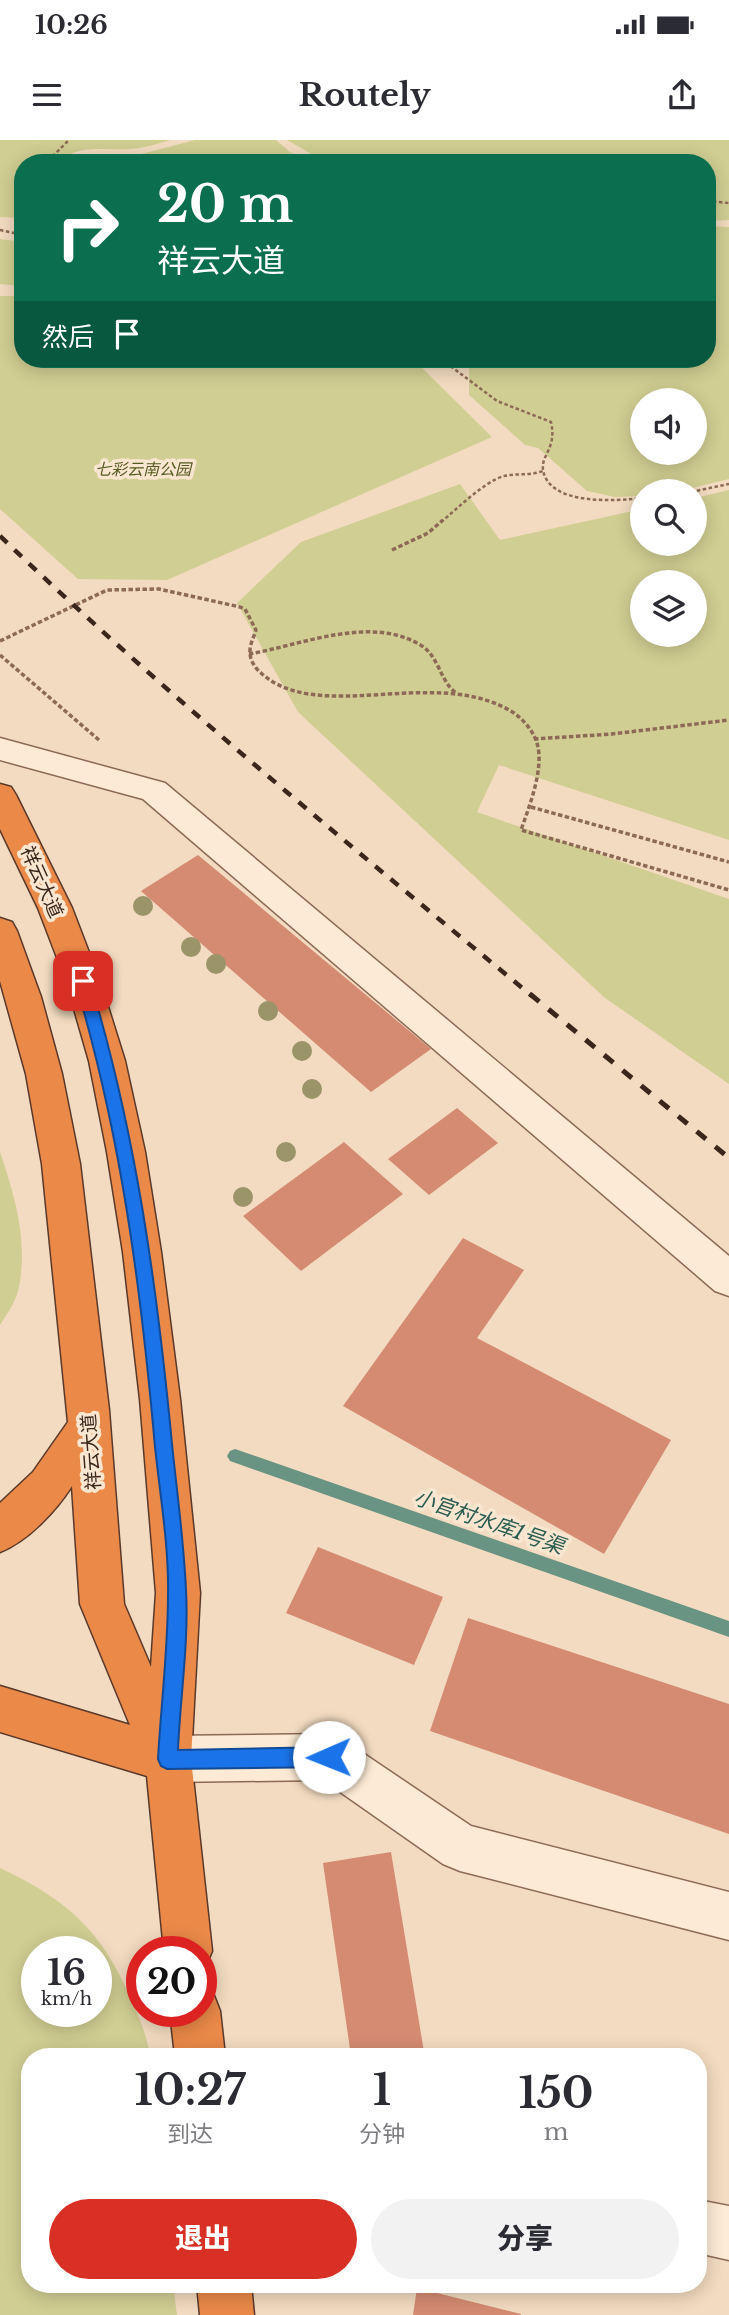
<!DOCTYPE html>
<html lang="zh">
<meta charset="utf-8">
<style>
:root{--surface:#fff;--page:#f2f2f3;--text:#2b2b33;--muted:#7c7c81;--accent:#d93025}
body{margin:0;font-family:"Libre Baskerville","Noto Sans SC",serif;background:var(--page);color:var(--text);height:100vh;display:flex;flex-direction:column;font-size:26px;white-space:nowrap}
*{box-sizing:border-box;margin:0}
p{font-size:23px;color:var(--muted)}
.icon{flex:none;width:38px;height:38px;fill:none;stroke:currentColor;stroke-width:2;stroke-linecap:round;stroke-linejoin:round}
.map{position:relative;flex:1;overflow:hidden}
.sheet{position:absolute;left:21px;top:1908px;width:686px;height:245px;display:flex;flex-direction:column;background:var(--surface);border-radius:28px;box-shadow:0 4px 18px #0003}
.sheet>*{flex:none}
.hud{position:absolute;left:14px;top:14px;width:702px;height:214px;border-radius:28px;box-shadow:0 4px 18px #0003;background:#0b6e4f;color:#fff;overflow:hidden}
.fabs{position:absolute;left:630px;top:248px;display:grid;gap:14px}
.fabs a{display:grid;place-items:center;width:77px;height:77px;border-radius:50%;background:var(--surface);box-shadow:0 4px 18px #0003;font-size:35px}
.speed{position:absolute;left:21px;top:1796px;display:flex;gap:14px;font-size:35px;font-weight:700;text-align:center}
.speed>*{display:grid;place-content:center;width:91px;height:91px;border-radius:50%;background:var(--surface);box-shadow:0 4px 18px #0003;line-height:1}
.speed small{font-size:18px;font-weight:400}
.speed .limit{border:10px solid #d22;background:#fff;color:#111}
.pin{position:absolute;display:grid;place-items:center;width:60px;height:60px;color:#fff;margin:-30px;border-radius:14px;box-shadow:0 4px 10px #0006}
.me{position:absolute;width:77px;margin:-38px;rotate:269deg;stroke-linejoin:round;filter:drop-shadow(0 0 5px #0008)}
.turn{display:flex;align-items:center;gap:24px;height:147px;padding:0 28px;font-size:32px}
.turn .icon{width:91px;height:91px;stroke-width:2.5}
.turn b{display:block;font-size:49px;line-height:60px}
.then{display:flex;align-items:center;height:66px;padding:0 28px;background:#0003;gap:14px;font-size:26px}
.eta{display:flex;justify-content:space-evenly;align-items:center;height:119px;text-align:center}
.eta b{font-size:42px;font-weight:800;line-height:49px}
.action{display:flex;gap:14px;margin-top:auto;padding:14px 28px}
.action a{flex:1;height:80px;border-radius:42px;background:var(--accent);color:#fff;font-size:28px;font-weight:800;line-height:80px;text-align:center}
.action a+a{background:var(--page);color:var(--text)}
.status{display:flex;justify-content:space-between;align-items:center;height:49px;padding:0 35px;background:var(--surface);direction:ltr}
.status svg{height:19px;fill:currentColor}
header{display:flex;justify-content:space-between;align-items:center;height:91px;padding:0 28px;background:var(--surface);font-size:32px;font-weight:800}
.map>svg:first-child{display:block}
.green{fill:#d1ce93;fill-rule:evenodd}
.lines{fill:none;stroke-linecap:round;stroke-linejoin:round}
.stream{fill:#699382;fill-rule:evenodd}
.building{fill:#d48b72}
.minor-casing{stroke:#8d6a56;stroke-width:3}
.highway-casing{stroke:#5a392b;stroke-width:3}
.path-far1{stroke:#8d6a56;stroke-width:2.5;stroke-dasharray:3.5 2.5;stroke-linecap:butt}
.path{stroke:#8d6a56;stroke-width:3.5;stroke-dasharray:4.5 2.5;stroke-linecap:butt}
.minor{fill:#fcead4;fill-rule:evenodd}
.highway{fill:#ea8948;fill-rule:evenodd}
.rail-far1{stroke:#3b261c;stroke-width:4.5;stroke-dasharray:10 10;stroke-linecap:butt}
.rail{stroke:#3b261c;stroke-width:5;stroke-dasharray:12 12;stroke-linecap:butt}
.tree{fill:#9b9468}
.route{fill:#1a73e8;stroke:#114b97;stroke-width:2}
.labels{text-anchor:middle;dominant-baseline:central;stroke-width:7;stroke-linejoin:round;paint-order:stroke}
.far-park-label{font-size:16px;font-style:italic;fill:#545a20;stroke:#f9e6d0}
.street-label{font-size:19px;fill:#3b261c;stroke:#f9e6d0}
.water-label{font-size:21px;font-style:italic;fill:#2a5c51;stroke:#f9e6d0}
</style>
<div class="status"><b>10:26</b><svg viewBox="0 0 49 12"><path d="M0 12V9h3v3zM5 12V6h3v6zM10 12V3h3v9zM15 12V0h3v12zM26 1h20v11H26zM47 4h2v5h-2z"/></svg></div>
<header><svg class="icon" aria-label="menu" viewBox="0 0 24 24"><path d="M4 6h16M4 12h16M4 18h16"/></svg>Routely<svg class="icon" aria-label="share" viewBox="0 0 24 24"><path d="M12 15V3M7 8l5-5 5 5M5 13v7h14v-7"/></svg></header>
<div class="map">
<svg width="729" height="2175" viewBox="0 0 729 2175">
<rect width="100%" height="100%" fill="#f2dbc0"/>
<g class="green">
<path d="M0,0h170c-13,4 -26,8 -39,9 -20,2 -59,-6 -70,14h-38v55l-23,-1z"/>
<path d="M195,0h81l14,12 19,11h-236l5,-7 52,1z"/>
<path d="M287,0h442v80l-22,1v-58h-354l-40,-8z"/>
<path d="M707,86l22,1v252l-53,13h-34v4l-27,1 -28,-6 -49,-43 -13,-3 -56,-50v-29l-9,-7h247zM642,261h53v52h-53z"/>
<path d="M0,99l23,3v44l-23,-2z"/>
<path d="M0,156h23v63h381l13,4 75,74 -325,143 -89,-1 -78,-70z"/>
<path d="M460,344l40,56 142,-31v35h53v-46l34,-8v350l-230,-75 -22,47 252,87v185l-124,-86 -307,-286 -61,-109 64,-61zM642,443h53v52h-53z"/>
<path d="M0,1012c15,44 29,92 18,139 -3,12 -12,24 -18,34z"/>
<path d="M0,1728c68,32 102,63 132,133 8,19 15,35 18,55h-120v228h143l4,31h-177zM37,1811h59v60h-59z"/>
</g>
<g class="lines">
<path class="stream" d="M235,1309l494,172v16l-499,-176 -3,-5 3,-5z"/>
</g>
<g class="building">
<path d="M198,715l233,194 -60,43 -230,-201z"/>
<path d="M457,968l41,35 -69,52 -41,-36z"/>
<path d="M344,1002l59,52 -102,77 -58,-55z"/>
<path d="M463,1098l61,32 -47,68 194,102 -67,114 -261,-148z"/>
<path d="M318,1407l125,50 -29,68 -128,-52z"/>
<path d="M468,1478l261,86v130l-299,-103z"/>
<path d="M391,1712l33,200 -20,4h-53l-28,-193z"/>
<path d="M417,2148l104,26v1h-108z"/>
</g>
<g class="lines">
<defs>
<g id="minor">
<path d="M0,598l165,45 564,473v40l-14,-5 -572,-492 -143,-39z"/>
<path d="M329,1594l16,7 126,85 258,66v48l-269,-69 -17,-7 -120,-84 -155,2 -16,-7 -7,-16 7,-16 16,-7z"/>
<path d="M698,2060l31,6v54l-31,-7z"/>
</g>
<g id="highway">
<path d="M0,644l11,3 5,8 56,113 28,73 25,80 20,91 16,100 19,147 20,194 -9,166 21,192 -7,17 -4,2v-19h-37l-17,-175 -147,-44v-46l130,39 -50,-121 -8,-118c-16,25 -44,55 -72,66v-49l33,-31 35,-50 -26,-258 -16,-90 -26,-93v-63l12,4 5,9 24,66 21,77 18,90 29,246 15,194 27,63 5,-74 -16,-194 -17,-147 -16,-100 -18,-91 -23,-80 -28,-73 -38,-79z"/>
<path d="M201,1849l12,4 7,18 5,45h-50l-5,-45h31z"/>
<path d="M197,2144h54l3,31h-54z"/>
</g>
</defs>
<use href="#minor" class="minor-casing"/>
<use href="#highway" class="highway-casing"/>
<g class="path-far1">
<path d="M55,23l-1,-8 15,-15"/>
<path d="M707,61l22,2"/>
<path d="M0,90l23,5"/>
<path d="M441,219l56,42 54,21c6,27 -10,32 -8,48 6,36 73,31 99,28"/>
<path d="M691,352l38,-8"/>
<path d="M441,382c16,-13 44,-41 63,-46 13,-3 26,0 39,-5"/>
</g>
<g class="path">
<path d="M392,410l36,-17 15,-13"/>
<path d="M0,501l107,-51 52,-1 81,18 5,2 11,21c-2,7 -6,14 -6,20 -1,9 5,18 11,23 58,53 177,-9 253,40 11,8 21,20 24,34 5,25 -9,60 -17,83l208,60"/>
<path d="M249,514c53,-9 123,-40 173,-8 17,11 18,35 34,47"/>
<path d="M0,515l99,85"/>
<path d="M534,599l78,-5 117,-14"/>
<path d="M531,667l198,55"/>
</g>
<use href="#minor" class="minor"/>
<use href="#highway" class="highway"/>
<path class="rail-far1" d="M0,396c169,162 352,311 532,460"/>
<path class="rail" d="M530,854l199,164"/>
</g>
<g class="tree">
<circle cx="143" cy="766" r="10"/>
<circle cx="191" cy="807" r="10"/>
<circle cx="216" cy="824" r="10"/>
<circle cx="268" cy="871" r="10"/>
<circle cx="302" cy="911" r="10"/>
<circle cx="312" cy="949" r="10"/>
<circle cx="286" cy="1012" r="10"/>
<circle cx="243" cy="1057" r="10"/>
</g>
<path class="route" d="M83,836l7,5c46,152 67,305 82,463 5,49 12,98 14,147 3,49 -6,109 -8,159l151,-3 7,3 3,7 -3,7 -7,3 -162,2 -6,-3 -3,-7c3,-54 10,-109 10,-164 1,-49 -8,-100 -13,-148 -14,-159 -34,-313 -80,-466z"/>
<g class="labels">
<g class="far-park-label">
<text x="143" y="329">七彩云南公园</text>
</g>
<g class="street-label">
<text transform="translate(42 742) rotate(66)">祥云大道</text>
<text transform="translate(91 1312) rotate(-94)">祥云大道</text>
</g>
<g class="water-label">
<text transform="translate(489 1382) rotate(19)">小官村水库1号渠</text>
</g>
</g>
</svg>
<div class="fabs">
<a><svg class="icon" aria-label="sound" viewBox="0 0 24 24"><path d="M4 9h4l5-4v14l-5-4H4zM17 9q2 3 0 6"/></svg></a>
<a><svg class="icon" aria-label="search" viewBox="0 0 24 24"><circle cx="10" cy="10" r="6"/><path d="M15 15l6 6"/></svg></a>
<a><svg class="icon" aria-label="layers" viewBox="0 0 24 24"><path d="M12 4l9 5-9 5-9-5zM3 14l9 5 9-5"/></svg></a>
</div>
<div class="speed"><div>16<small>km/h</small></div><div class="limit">20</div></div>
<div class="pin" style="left:83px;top:841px;background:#d93025"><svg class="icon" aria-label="arrive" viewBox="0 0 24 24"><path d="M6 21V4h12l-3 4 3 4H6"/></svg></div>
<svg class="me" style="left:329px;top:1617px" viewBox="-20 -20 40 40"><circle r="19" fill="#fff"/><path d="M0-13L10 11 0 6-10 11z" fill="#1a73e8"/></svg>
<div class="hud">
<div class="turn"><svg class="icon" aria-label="right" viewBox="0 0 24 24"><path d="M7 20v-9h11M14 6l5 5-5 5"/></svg><div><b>20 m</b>祥云大道</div></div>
<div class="then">然后<svg class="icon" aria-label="arrive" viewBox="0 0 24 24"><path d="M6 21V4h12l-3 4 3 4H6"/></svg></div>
</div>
<section class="sheet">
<div class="eta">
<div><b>10:27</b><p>到达</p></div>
<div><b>1</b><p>分钟</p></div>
<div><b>150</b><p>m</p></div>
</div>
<div class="action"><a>退出</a><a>分享</a></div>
</section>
</div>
